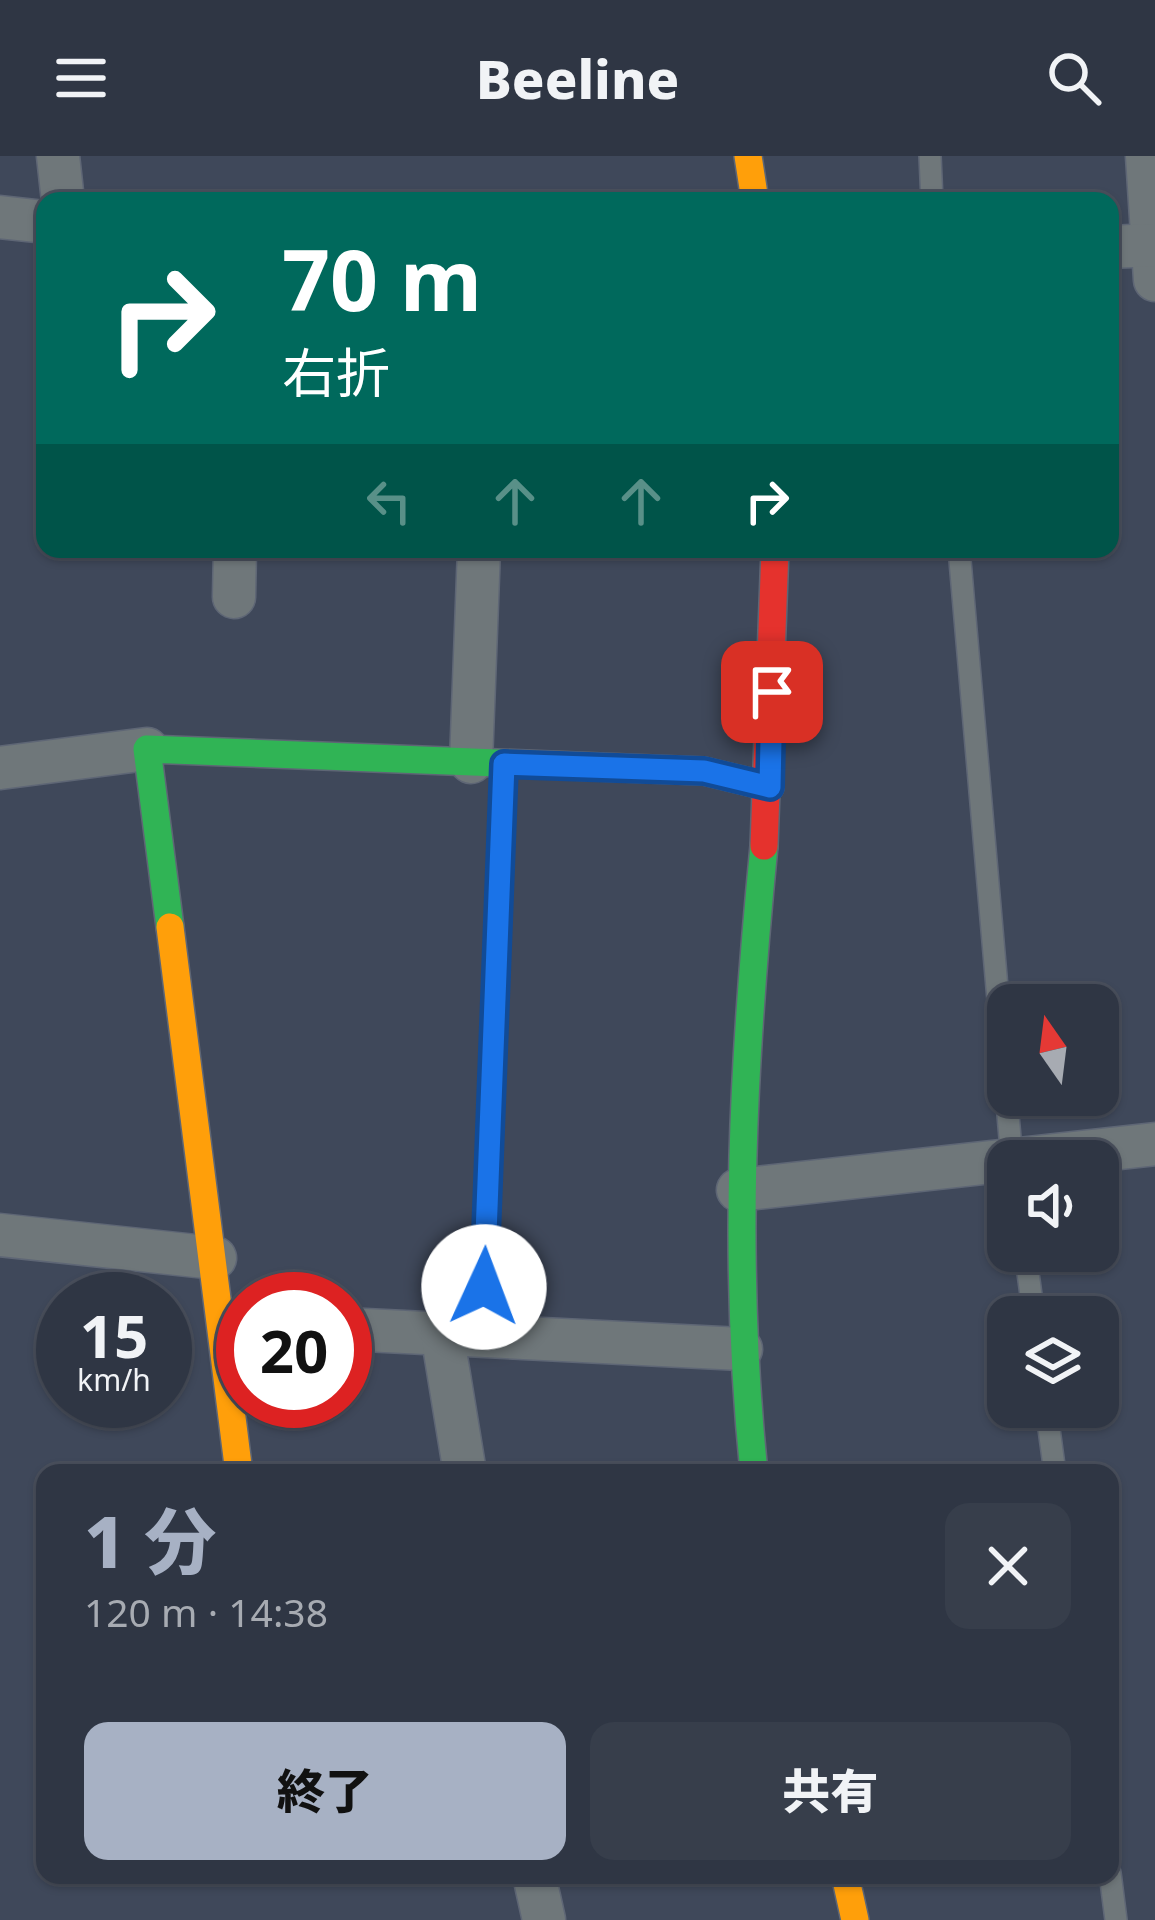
<!DOCTYPE html>
<html lang="ja">
<meta charset="utf-8">
<style>
:root{--surface:#2f3644;--page:#373e4b;--text:#f1f3f6;--muted:#a7abb2;--line:#4a505d;--accent:#a7b1c4}
body{margin:0;font-family:"Noto Sans","Noto Sans JP",sans-serif;background:var(--page);color:var(--text);height:100vh;display:flex;flex-direction:column;font-size:45px;white-space:nowrap}
*{box-sizing:border-box;margin:0}
p{font-size:39px;color:var(--muted)}
.icon{flex:none;width:66px;height:66px;fill:none;stroke:currentColor;stroke-width:2;stroke-linecap:round;stroke-linejoin:round}
.map{position:relative;flex:1;overflow:hidden}
.drawer{position:absolute;left:36px;top:1308px;width:1083px;height:420px;display:flex;flex-direction:column;background:var(--surface);border-radius:24px;box-shadow:0 3px 9px #0004,0 0 0 3px var(--line)}
.drawer>*{flex:none}
.hud{position:absolute;left:36px;top:36px;width:1083px;height:366px;border-radius:24px;box-shadow:0 3px 9px #0004,0 0 0 3px var(--line);background:#00695c;color:#fff;overflow:hidden}
.needle{width:78px;rotate:346deg}
.tools{position:absolute;left:987px;top:828px;display:grid;gap:24px}
.tools a{display:grid;place-items:center;width:132px;height:132px;border-radius:24px;background:var(--surface);box-shadow:0 3px 9px #0004,0 0 0 3px var(--line);font-size:60px}
.speed{position:absolute;left:36px;top:1116px;display:flex;gap:24px;font-size:60px;font-weight:700;text-align:center}
.speed>*{display:grid;place-content:center;width:156px;height:156px;border-radius:50%;background:var(--surface);box-shadow:0 3px 9px #0004,0 0 0 3px var(--line);line-height:1}
.speed small{font-size:30px;font-weight:400}
.speed .limit{border:18px solid #d22;background:#fff;color:#111}
.pin{position:absolute;display:grid;place-items:center;width:102px;height:102px;color:#fff;margin:-51px;border-radius:24px;box-shadow:0 6px 18px #0006}
.me{position:absolute;width:132px;margin:-66px;rotate:2deg;stroke-linejoin:round;filter:drop-shadow(0 0 9px #0008)}
.turn{display:flex;align-items:center;gap:42px;height:252px;padding:0 48px;font-size:54px}
.turn .icon{width:156px;height:156px;stroke-width:2.5}
.turn b{display:block;font-size:84px;line-height:102px}
.lanes{display:flex;align-items:center;height:114px;padding:0 48px;background:#0003;justify-content:center;gap:60px;direction:ltr}
.lanes .off{opacity:.35}
.round{display:grid;place-items:center;flex:none;width:126px;height:126px;border-radius:24px;background:var(--page)}
.headline{display:flex;align-items:center;justify-content:space-between;height:204px;padding:0 48px}
h1{font-size:72px;font-weight:800;line-height:90px;color:var(--accent)}
.button{display:flex;gap:24px;margin-top:auto;padding:24px 48px}
.button a{flex:1;height:138px;border-radius:24px;background:var(--accent);color:#111;font-size:48px;font-weight:800;line-height:138px;text-align:center}
.button a+a{background:var(--page);color:var(--text)}
header{display:flex;justify-content:space-between;align-items:center;height:156px;padding:0 48px;background:var(--surface);font-size:54px;font-weight:800}
.map>svg:first-child{display:block}
.lines{fill:none;stroke-linecap:round;stroke-linejoin:round}
.lane-casing{stroke:#5e6675;stroke-width:24}
.street-casing{stroke:#5e6675;stroke-width:45}
.fast-casing{stroke:#5e6675;stroke-width:30}
.slow-casing{stroke:#5e6675;stroke-width:30}
.jam-casing{stroke:#5e6675;stroke-width:30}
.lane{stroke:#6f777a;stroke-width:21}
.street{stroke:#6f777a;stroke-width:42}
.fast{stroke:#30b455;stroke-width:27}
.slow{stroke:#ff9f0a;stroke-width:27}
.jam{stroke:#e5322d;stroke-width:27}
.route-casing{stroke:#114b97;stroke-width:30}
.route{stroke:#1a73e8;stroke-width:21}
</style>
<header><svg class="icon" aria-label="menu" viewBox="0 0 24 24"><path d="M4 6h16M4 12h16M4 18h16"/></svg>Beeline<svg class="icon" aria-label="search" viewBox="0 0 24 24"><circle cx="10" cy="10" r="6"/><path d="M15 15l6 6"/></svg></header>
<div class="map">
<svg width="1155" height="1764" viewBox="0 0 1155 1764">
<rect width="100%" height="100%" fill="#3f485a"/>
<g class="lines">
<defs>
<g id="lane">
<path d="M930,0l2,45"/>
<path d="M959,393l53,612"/>
<path d="M1025,1095l9,66"/>
<path d="M482,1178l22,-570"/>
<path d="M1046,1251l9,66"/>
<path d="M1110,1717l6,47"/>
</g>
<g id="street">
<path d="M58,0l5,45"/>
<path d="M1147,0l8,124"/>
<path d="M0,61l45,5"/>
<path d="M1110,91l45,-2"/>
<path d="M234,441l1,-48"/>
<path d="M471,606l8,-213"/>
<path d="M0,612l147,-19"/>
<path d="M738,1034l417,-46"/>
<path d="M0,1079l215,23"/>
<path d="M345,1173l396,20"/>
<path d="M442,1177l23,140"/>
<path d="M534,1719l10,45"/>
</g>
<g id="fast">
<path d="M170,771l-23,-178 453,18"/>
<path d="M754,1317c-22,-215 -11,-413 10,-627"/>
</g>
<g id="slow">
<path d="M748,0l7,45"/>
<path d="M170,771l69,546"/>
<path d="M845,1719l10,45"/>
</g>
<g id="jam">
<path d="M600,611l104,4 66,16"/>
<path d="M764,690l11,-297"/>
</g>
</defs>
<use href="#lane" class="lane-casing"/>
<use href="#street" class="street-casing"/>
<use href="#fast" class="fast-casing"/>
<use href="#slow" class="slow-casing"/>
<use href="#jam" class="jam-casing"/>
<use href="#lane" class="lane"/>
<use href="#street" class="street"/>
<use href="#fast" class="fast"/>
<use href="#slow" class="slow"/>
<use href="#jam" class="jam"/>
</g>
<g class="lines">
<defs>
<path id="route" d="M484,1131l20,-523 200,7 66,16 2,-95"/>
</defs>
<use href="#route" class="route-casing"/>
<use href="#route" class="route"/>
</g>
</svg>
<div class="tools">
<a><svg class="needle" viewBox="-14 -14 28 28"><path d="M0-13l5 13h-10z" fill="#e53935"/><path d="M0 13l5-13h-10z" fill="#a7abb2"/></svg></a>
<a><svg class="icon" aria-label="sound" viewBox="0 0 24 24"><path d="M4 9h4l5-4v14l-5-4H4zM17 9q2 3 0 6"/></svg></a>
<a><svg class="icon" aria-label="layers" viewBox="0 0 24 24"><path d="M12 4l9 5-9 5-9-5zM3 14l9 5 9-5"/></svg></a>
</div>
<div class="speed"><div>15<small>km/h</small></div><div class="limit">20</div></div>
<div class="pin" style="left:772px;top:536px;background:#d93025"><svg class="icon" aria-label="arrive" viewBox="0 0 24 24"><path d="M6 21V4h12l-3 4 3 4H6"/></svg></div>
<svg class="me" style="left:484px;top:1131px" viewBox="-20 -20 40 40"><circle r="19" fill="#fff"/><path d="M0-13L10 11 0 6-10 11z" fill="#1a73e8"/></svg>
<div class="hud">
<div class="turn"><svg class="icon" aria-label="right" viewBox="0 0 24 24"><path d="M7 20v-9h11M14 6l5 5-5 5"/></svg><div><b>70 m</b>右折</div></div>
<div class="lanes"><svg class="icon off" aria-label="left" viewBox="0 0 24 24"><path d="M17 20v-9H6M10 6l-5 5 5 5"/></svg><svg class="icon off" aria-label="ahead" viewBox="0 0 24 24"><path d="M12 20V5M6 11l6-6 6 6"/></svg><svg class="icon off" aria-label="ahead" viewBox="0 0 24 24"><path d="M12 20V5M6 11l6-6 6 6"/></svg><svg class="icon" aria-label="right" viewBox="0 0 24 24"><path d="M7 20v-9h11M14 6l5 5-5 5"/></svg></div>
</div>
<section class="drawer">
<div class="headline"><div><h1>1 分</h1><p>120 m · 14:38</p></div><a class="round"><svg class="icon" aria-label="close" viewBox="0 0 24 24"><path d="M6 6l12 12M18 6L6 18"/></svg></a></div>
<div class="button"><a>終了</a><a>共有</a></div>
</section>
</div>
